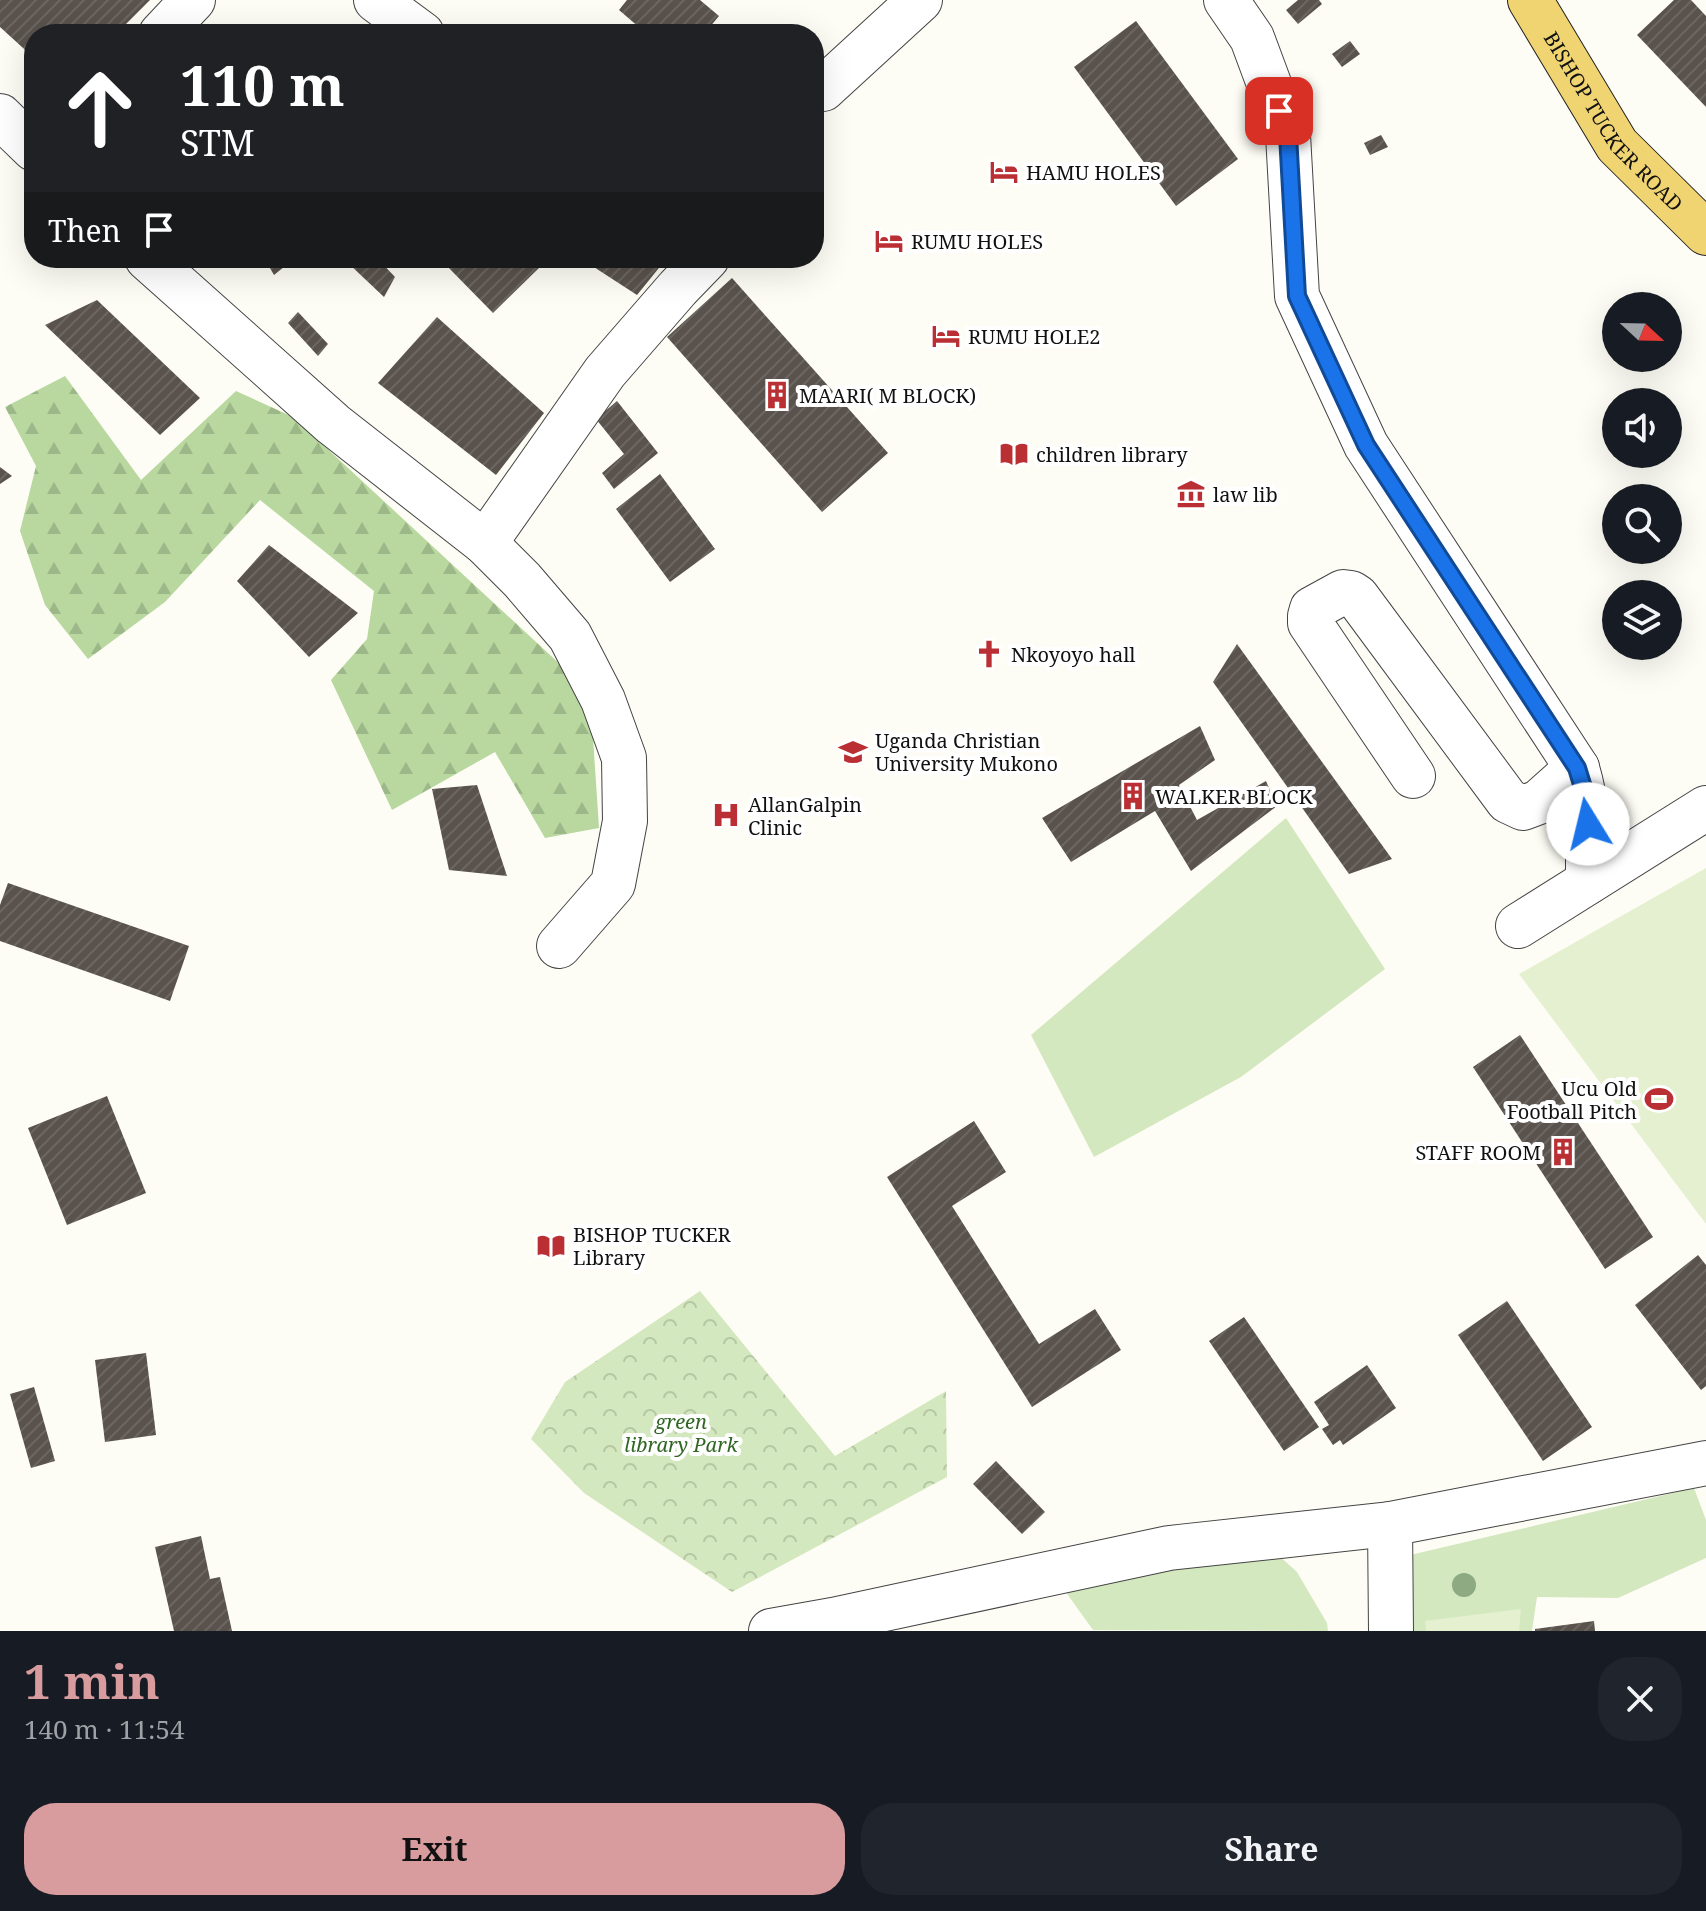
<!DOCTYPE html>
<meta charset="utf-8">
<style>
:root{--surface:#171b24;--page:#20242c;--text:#f1f3f6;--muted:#9ea1a6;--accent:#d89b9e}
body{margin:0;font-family:"Noto Serif",serif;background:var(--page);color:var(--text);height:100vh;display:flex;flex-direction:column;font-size:30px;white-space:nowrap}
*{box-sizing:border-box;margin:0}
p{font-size:26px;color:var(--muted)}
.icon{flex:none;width:44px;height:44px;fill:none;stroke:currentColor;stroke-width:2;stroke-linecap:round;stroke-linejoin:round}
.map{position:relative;height:1631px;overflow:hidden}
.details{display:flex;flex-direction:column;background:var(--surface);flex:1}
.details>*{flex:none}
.hud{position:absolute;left:24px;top:24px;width:800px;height:244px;border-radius:32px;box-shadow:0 8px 32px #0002;background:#202124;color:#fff;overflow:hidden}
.needle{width:52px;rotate:112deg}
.tools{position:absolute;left:1602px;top:292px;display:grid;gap:16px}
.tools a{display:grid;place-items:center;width:80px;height:80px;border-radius:50%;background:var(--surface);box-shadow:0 8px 32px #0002;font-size:40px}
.pin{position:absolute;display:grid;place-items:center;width:68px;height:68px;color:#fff;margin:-34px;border-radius:16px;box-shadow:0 4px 12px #0006}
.me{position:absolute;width:88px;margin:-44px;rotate:351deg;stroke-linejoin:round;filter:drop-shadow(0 0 6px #0008)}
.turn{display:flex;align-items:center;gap:28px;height:168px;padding:0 24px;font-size:36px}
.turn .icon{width:104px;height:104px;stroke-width:2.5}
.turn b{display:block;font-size:56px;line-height:68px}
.then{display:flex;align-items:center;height:76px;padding:0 24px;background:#0003;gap:16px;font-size:30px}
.round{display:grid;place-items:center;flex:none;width:84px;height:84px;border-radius:32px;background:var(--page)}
.head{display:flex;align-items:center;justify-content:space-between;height:136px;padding:0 24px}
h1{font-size:48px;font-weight:700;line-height:60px;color:var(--accent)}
.cta{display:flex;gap:16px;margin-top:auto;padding:16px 24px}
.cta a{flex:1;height:92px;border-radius:32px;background:var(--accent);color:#111;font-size:32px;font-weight:700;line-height:92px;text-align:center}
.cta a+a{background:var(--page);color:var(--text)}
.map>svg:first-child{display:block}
.grass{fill:#d4e8bf}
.forest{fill:url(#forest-firs)}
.park{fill:url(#park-crowns)}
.pitch{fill:#e4f0d0}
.building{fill:url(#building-hatch)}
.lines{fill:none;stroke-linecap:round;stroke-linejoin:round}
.minor-casing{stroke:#444;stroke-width:46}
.major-casing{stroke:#222;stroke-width:46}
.minor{stroke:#fff;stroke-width:44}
.major{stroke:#f1d472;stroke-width:44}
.tree{fill:#8daa82}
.route-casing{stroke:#114b97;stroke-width:20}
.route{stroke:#1a73e8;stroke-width:14}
.labels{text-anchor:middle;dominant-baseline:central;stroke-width:8;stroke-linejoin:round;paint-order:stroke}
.street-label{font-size:20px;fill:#111;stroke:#fff}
.poi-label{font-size:20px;fill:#111;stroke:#fff;text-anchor:start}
.park-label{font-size:20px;font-style:italic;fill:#306623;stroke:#fff}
</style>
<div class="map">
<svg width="1706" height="1631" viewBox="0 0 1706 1631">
<defs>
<pattern id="forest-firs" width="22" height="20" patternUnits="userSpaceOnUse" patternTransform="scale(2)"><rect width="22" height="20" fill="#b8d89f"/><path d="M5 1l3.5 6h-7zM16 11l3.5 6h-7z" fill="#9db888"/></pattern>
<pattern id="park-crowns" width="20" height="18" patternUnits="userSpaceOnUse" patternTransform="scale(2)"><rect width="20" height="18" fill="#d4e8bf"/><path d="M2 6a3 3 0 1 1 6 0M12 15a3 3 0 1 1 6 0" fill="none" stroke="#b5c6a3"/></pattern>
<pattern id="building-hatch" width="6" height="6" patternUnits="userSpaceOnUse" patternTransform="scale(2)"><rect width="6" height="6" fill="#59524d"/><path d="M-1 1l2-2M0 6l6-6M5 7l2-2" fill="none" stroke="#6c6662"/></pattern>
</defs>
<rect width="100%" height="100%" fill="#fefdf5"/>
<g class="grass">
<path d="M1286,818l99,151 -144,108 -147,80 -63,-122z"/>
<path d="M1694,1488l12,32v38l-88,40 -81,-1 -5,34h-139l-4,-71z"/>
<path d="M1275,1552l22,20 30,51 1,8 -235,-1 -33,-46z"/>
</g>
<path class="forest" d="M65,376l76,104 95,-89 57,26 297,275 9,136 -54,10 -50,-86 -103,58 -61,-130 36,-41 7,-48 -114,-91 -95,102 -77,57 -43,-54 -25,-74 16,-65 -31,-59z"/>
<path class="park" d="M700,1291l135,165 111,-65 1,86 -215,115 -148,-99 -53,-54 34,-57z"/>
<g class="pitch">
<path d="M1706,868v356l-187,-250z"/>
<path d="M1521,1609l-2,22h-93l-1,-10z"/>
</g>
<g class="building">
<path d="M0,0h150l-34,34h-82v24l-34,-31z"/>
<path d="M627,0h73l19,16 -15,18h-57l-28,-24z"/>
<path d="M1298,0h21l3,4 -24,20 -12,-14z"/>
<path d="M1674,0h17l15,16v91l-69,-72z"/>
<path d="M1136,21l102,138 -62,47 -102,-139z"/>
<path d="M1350,41l10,13 -18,13 -10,-13z"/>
<path d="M1381,135l7,12 -18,8 -6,-12z"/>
<path d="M264,258h31l-21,17z"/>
<path d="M354,258h23l18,19 -11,20 -36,-34z"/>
<path d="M449,258h84l8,8 -48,47 -49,-50z"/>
<path d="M580,258h87l-30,37z"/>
<path d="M732,278l156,175 -66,59 -155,-175z"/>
<path d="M97,300l103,98 -40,37 -115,-110z"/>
<path d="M298,312l30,32 -10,12 -30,-33z"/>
<path d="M437,317l107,96 -48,62 -118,-92z"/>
<path d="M617,401l41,52 -44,36 -12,-16 22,-19 -28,-35z"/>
<path d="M0,467l12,9 -12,8z"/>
<path d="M660,474l55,75 -45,33 -54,-73z"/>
<path d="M269,545l89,68 -49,44 -72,-76z"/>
<path d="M1237,644l155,215 -43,15 -136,-192z"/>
<path d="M1200,726l15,34 -36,25 18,35 69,-39 11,25 -86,65 -36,-60 -84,51 -29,-44z"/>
<path d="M477,785l30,91 -58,-6 -17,-81z"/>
<path d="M8,883l181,63 -19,55 -170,-60v-36z"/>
<path d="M1520,1035l133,202 -48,32 -132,-202z"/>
<path d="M107,1096l39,97 -79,32 -39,-97z"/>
<path d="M974,1121l32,51 -54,34 87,138 56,-35 26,41 -89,57 -145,-230z"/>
<path d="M1698,1255l8,10v121l-5,4 -66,-85z"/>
<path d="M1507,1301l85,126 -49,34 -85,-126z"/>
<path d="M1244,1317l75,110 -35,24 -75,-110z"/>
<path d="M146,1353l10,82 -51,7 -10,-82z"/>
<path d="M1367,1365l29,43 -53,37 -3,-5 -7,5 -11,-16 7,-4 -15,-23z"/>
<path d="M34,1387l21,74 -24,7 -21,-74z"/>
<path d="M996,1461l49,51 -23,22 -49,-50z"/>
<path d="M201,1536l9,43 10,-2 12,54h-58l-19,-84z"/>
<path d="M1594,1621l1,10h-60v-2z"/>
</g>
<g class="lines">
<defs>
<g id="minor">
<path d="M376,0l46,34"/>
<path d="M1226,0l26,38 36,97 9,161 69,149 211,323c12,40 11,72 11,114"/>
<path d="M161,34l32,-34"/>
<path d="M823,89l97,-89"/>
<path d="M0,116l34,33"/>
<path d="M147,258l186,166 152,119 37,37 48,56 33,64 21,58 1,63 -12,63 -54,62"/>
<path d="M485,543l120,-171 73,-84 29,-30"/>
<path d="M1413,776l-103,-153v-7l2,-7 31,-17 8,1 6,4 151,204 15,7 16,-6 38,-34"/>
<path d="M1518,926l188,-118"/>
<path d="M771,1631l62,-11 336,-72 221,-24"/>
<path d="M1391,1631l-1,-107 316,-61"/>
</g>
<g id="major">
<path id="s1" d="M1530,0l87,145 89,88"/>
</g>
</defs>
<use href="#minor" class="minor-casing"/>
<use href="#major" class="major-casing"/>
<use href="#minor" class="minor"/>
<use href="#major" class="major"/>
</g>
<circle class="tree" cx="1464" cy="1585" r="12"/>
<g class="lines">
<defs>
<path id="route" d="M1279,111l9,24 9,161 69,149 211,323 8,26 3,30"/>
</defs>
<use href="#route" class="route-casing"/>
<use href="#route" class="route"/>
</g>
<defs>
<symbol id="hotel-bare" viewBox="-9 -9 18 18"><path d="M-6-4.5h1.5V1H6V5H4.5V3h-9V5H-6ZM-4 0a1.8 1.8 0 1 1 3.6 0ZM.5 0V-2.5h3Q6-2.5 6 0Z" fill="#ba2f33" stroke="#fff" stroke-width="2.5" paint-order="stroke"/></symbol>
<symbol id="building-bare" viewBox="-9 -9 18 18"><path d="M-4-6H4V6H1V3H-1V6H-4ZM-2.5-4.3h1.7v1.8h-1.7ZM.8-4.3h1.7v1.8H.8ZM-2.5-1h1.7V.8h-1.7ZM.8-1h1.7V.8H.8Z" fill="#ba2f33" stroke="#fff" stroke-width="2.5" paint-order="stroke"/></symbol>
<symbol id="library-bare" viewBox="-9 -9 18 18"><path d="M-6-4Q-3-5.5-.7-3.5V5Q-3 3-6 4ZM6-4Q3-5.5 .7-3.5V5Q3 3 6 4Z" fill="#ba2f33" stroke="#fff" stroke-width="2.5" paint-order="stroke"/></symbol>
<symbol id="museum-bare" viewBox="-9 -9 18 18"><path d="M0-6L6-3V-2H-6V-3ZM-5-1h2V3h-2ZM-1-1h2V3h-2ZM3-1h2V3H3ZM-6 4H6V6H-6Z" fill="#ba2f33" stroke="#fff" stroke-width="2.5" paint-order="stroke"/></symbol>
<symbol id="church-bare" viewBox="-9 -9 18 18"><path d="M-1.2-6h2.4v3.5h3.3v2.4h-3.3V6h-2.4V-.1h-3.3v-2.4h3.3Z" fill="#ba2f33" stroke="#fff" stroke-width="2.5" paint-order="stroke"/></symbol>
<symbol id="university-bare" viewBox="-9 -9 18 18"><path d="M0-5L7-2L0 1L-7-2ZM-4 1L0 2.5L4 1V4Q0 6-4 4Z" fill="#ba2f33" stroke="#fff" stroke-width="2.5" paint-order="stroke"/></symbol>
<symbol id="hospital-bare" viewBox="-9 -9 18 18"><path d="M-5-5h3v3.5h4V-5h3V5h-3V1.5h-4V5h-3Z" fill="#ba2f33" stroke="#fff" stroke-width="2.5" paint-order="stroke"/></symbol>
<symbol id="stadium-bare" viewBox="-9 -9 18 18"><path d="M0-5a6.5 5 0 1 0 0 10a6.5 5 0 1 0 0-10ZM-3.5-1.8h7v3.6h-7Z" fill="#ba2f33" stroke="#fff" stroke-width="2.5" paint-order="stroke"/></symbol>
</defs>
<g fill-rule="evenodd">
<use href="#hotel-bare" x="984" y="152" width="40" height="40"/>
<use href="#hotel-bare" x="869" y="221" width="40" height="40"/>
<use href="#hotel-bare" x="926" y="316" width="40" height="40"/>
<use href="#building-bare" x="757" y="375" width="40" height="40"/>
<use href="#library-bare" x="994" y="434" width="40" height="40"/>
<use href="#museum-bare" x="1171" y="474" width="40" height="40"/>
<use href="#church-bare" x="969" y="634" width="40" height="40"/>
<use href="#university-bare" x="833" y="732" width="40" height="40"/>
<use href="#building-bare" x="1113" y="776" width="40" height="40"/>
<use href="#hospital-bare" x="706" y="795" width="40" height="40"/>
<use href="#stadium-bare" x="1639" y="1079" width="40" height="40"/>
<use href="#building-bare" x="1543" y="1132" width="40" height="40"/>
<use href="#library-bare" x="531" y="1226" width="40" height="40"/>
</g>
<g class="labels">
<g class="street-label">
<text stroke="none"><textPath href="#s1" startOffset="148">BISHOP TUCKER ROAD</textPath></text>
</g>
<g class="poi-label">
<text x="1026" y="172">HAMU HOLES</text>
<text x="911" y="241">RUMU HOLES</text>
<text x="968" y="336">RUMU HOLE2</text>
<text x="799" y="395">MAARI( M BLOCK)</text>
<text x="1036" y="454">children library</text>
<text x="1213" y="494">law lib</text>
<text x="1011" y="654">Nkoyoyo hall</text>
<text x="875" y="740">Uganda Christian<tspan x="875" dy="23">University Mukono</tspan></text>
<text x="1155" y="796">WALKER BLOCK</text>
<text x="748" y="804">AllanGalpin<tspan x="748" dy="23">Clinic</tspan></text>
<text x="1637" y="1088" text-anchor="end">Ucu Old<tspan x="1637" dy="23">Football Pitch</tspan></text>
<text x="1541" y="1152" text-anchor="end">STAFF ROOM</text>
<text x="573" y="1234">BISHOP TUCKER<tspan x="573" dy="23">Library</tspan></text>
</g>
<g class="park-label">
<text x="681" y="1421">green<tspan x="681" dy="23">library Park</tspan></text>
</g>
</g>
</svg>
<div class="tools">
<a><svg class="needle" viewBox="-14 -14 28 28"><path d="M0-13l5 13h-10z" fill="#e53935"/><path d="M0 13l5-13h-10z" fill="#9ea1a6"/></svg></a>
<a><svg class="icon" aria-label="sound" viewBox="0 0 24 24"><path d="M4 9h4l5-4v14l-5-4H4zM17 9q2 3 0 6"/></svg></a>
<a><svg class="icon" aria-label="search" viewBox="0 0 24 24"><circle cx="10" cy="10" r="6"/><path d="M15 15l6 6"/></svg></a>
<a><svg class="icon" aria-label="layers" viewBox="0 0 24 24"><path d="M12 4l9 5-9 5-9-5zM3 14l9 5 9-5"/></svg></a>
</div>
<div class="pin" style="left:1279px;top:111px;background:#d93025"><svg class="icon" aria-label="arrive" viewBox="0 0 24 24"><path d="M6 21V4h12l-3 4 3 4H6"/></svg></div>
<svg class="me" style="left:1588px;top:824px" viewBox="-20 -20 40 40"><circle r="19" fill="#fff"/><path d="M0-13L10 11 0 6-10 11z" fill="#1a73e8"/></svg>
<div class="hud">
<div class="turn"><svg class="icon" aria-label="ahead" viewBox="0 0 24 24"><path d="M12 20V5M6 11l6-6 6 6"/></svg><div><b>110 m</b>STM</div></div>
<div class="then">Then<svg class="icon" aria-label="arrive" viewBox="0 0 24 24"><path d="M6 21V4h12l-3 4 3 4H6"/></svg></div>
</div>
</div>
<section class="details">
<div class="head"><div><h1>1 min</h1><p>140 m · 11:54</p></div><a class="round"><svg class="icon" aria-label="close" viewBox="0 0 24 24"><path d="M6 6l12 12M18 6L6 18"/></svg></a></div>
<div class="cta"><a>Exit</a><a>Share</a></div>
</section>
